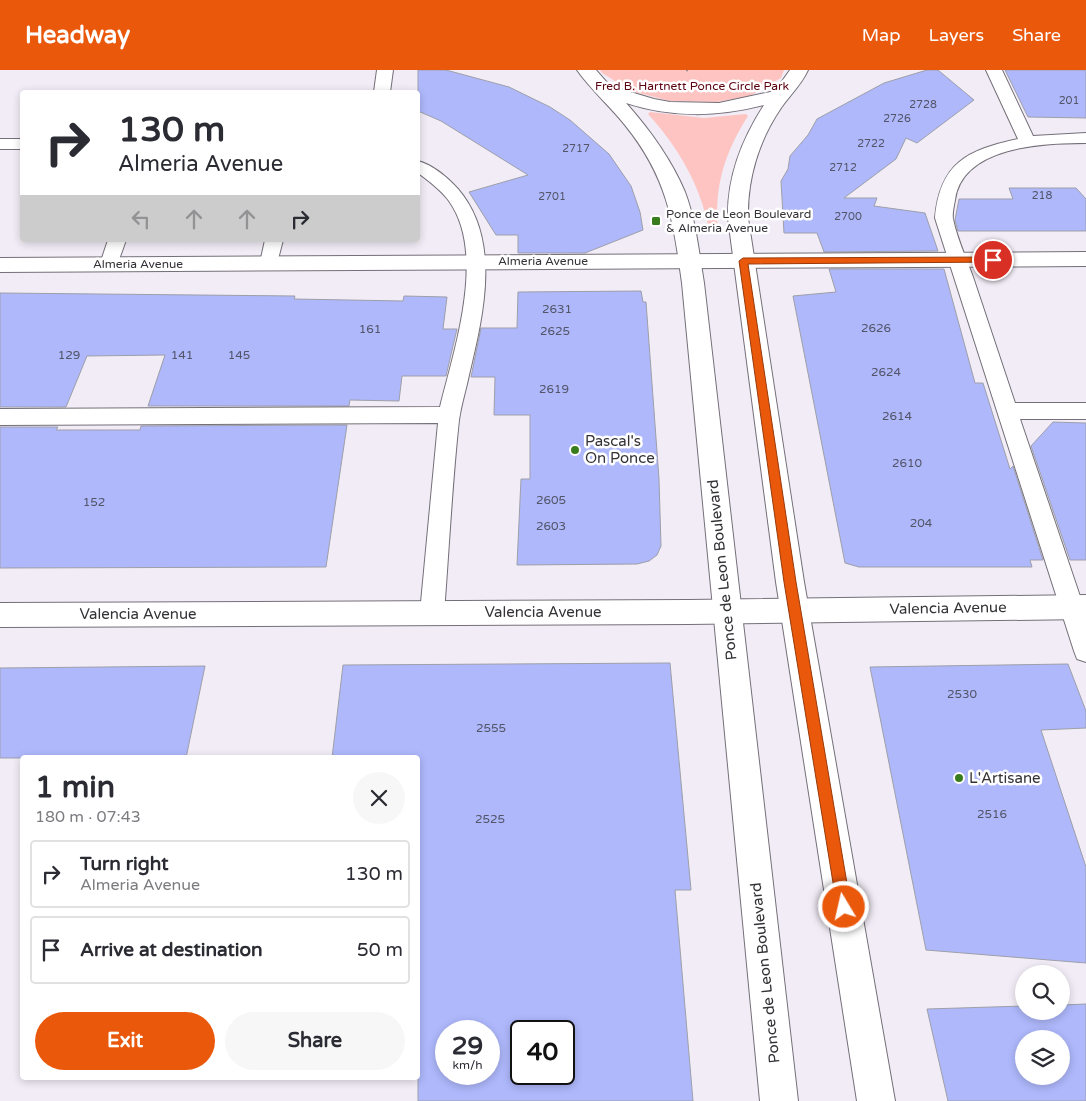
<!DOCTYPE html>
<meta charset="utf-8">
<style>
:root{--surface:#fff;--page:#f7f7f7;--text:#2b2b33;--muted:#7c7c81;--line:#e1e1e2;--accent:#ea580c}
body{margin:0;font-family:"Varela Round",sans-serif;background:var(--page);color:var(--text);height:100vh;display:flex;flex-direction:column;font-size:19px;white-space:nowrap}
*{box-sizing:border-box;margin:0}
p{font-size:16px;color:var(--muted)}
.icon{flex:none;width:28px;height:28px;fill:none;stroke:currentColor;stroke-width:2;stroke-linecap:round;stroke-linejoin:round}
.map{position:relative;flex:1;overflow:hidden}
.drawer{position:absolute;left:20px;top:685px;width:400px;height:325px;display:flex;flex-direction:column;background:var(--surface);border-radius:5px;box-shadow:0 2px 8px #0003}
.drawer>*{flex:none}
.top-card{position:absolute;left:20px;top:20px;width:400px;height:152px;border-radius:5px;box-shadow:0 2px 8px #0003;background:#fff;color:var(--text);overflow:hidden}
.controls{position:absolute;left:1015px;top:895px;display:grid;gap:10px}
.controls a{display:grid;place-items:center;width:55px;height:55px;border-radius:50%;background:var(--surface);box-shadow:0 2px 8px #0003;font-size:25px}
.speed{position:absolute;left:435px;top:950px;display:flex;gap:10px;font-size:25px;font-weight:700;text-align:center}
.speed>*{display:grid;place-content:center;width:65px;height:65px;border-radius:50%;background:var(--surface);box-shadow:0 2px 8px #0003;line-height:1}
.speed small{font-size:12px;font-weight:400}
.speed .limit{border:2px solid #111;border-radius:8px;background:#fff;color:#111}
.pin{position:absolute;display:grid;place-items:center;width:42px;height:42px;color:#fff;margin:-21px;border:2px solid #fff;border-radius:50%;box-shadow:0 1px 5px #0007}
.me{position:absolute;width:55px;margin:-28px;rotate:351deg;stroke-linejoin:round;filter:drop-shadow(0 0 4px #0008)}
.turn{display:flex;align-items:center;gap:18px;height:105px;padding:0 15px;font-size:22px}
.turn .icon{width:65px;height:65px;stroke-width:2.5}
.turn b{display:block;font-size:35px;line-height:42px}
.lanes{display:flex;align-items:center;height:48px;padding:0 15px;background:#0003;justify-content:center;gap:25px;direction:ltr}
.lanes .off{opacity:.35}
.round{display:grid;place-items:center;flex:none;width:52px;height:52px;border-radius:26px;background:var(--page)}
.summary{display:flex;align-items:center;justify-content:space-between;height:85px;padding:0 15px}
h1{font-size:30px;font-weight:700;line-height:38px}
.action{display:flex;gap:10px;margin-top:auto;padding:10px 15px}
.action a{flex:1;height:58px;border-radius:30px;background:var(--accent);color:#fff;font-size:20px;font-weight:700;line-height:58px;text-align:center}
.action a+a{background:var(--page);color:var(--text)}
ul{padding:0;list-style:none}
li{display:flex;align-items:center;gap:15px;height:68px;margin:0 10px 8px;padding:0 5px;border:2px solid var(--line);border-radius:5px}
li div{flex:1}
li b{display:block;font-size:19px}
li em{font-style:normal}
header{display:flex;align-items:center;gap:30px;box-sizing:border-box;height:70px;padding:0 25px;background:var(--accent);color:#fff}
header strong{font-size:24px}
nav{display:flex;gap:28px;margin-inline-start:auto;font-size:18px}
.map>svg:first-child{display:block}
.green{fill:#fdc4c1}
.building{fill:#aeb8fb;stroke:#9d9fa9;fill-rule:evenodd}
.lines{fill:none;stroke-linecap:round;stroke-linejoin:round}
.service-casing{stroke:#746f78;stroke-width:2}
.minor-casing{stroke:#746f78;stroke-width:2}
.tertiary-casing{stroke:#746f78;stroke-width:2}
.path{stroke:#928e95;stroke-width:2.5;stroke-dasharray:2 2.5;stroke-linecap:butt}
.service{fill:#fff;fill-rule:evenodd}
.minor{fill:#fff;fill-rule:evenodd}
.tertiary{fill:#fff;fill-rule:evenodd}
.route{fill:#ea580c;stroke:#983908}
.poi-dot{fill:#397c1e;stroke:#fff;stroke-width:2}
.labels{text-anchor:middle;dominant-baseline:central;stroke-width:5;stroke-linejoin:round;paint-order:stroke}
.far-number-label{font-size:11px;fill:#525467}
.far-park-label{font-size:12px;fill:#5a000f;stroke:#fff}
.far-poi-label{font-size:12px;fill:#343236;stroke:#fff;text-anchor:start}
.far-street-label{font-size:12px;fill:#343236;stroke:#fff}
.number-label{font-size:12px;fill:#525467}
.poi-label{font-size:15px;fill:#343236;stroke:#fff;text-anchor:start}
.street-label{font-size:15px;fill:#343236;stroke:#fff}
</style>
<header>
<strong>Headway</strong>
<nav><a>Map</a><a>Layers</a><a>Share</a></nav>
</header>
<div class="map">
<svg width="1086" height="1031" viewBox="0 0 1086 1031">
<rect width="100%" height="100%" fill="#f2ecf6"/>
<g class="green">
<path d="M600,0h184l-3,8 -31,18 -34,6 -46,-1 -39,-10 -29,-18z"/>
<path d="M650,42l54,6 42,-4 2,2c-23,36 -34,70 -30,113l-5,2 -4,-2c-9,-45 -31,-82 -61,-115z"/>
</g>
<g class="building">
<path d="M418,0h28l63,17 41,20 20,13 39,34 22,32 9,26 3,18 -58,23h-67v-18h-22l-27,-43 59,-17 -87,-54 -23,-10z"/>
<path d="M927,0h11l36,30 -57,43 -11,-5 -10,21 -52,39h33l-3,8 51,7 13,38 -114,1 -7,-19h-33l-3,-52 7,-12 2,-13 18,-21 9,-16 67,-36z"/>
<path d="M1005,0h81v48l-58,-1z"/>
<path d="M1009,118h67l10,11v32h-128l-3,-11 4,-21h54z"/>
<path d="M829,199h115l31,114h8l27,86 3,-3 30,94h-13l2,7h-173l-14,-4 -52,-267 43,-4z"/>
<path d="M641,221l2,11h3l13,177 2,67 -4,9 -8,6 -12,3 -120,1 4,-86h9v-64h-36l1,-38h-24l10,-49h36l1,-36z"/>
<path d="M0,223l295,3 -1,3 109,2 1,-5 43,1 -4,32h14l-11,47h-44l-3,25 -49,-1 -1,6h-201l17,-51 -78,1 -21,51h-66z"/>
<path d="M1053,352l33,1v137h-16l-39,-114z"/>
<path d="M347,355l-21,142 -326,1v-141h58l-2,3h84l1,-4z"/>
<path d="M670,593l21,227h-16l18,211h-275v-343h-86l11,-93zM446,961h43v43h-43zM521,961h43v43h-43z"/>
<path d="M1068,594l18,47v17l-45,2 45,137v96l-160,-13 -56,-283z"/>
<path d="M205,596l-19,92h-186v-90z"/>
<path d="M1086,934v97h-138l-21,-92 97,-3v5h37v-6zM1024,969h37v37h-37z"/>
</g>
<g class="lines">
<defs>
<g id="service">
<path d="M377,0h16l-3,22h-16z"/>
<path d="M986,0h16l31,66 53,-3v10c-42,0 -124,3 -131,57 -1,6 -3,13 -2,19 4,19 13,39 20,58 14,42 28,84 42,126h71v16h-66l66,195v48l-9,-3 -3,-8 -139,-433c5,-55 32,-68 83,-79z"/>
<rect x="0" y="69" width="22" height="10"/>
<path d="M418,91c15,4 30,17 40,28 44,51 25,127 11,186 -3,15 -8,30 -10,45 -7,64 -10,129 -15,193l-3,7 -9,3 -9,-3 -3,-7 18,-190 -438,2v-16l440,-2c14,-57 47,-153 9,-206 -8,-11 -20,-20 -31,-28z"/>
<path d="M108,170h18l-10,28 -7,2 -7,-2 -2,-4z"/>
<path d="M265,170h18l-7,27 -7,2 -7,-2 -2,-4z"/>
</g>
<g id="minor">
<path d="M1086,182v14l-1086,6v-14z"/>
<path d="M1086,525v24l-397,5 -689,3v-24l689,-3z"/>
</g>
<path id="tertiary" d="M577,0h19l14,16 44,13 16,3 49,1 56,-12 15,-21h18c-7,15 -18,25 -27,38 -22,32 -34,71 -33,110l56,364 91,519h-38l-81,-519 -48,-364c-1,-41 14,-79 36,-113 -47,12 -91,13 -138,-2 24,27 45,56 59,89 11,29 14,61 19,91l94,818h-38l-78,-818c-9,-64 -15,-106 -57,-158 -15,-19 -34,-35 -48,-55z"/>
</defs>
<use href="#service" class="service-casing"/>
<use href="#minor" class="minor-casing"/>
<use href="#tertiary" class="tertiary-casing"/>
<path class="path" d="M686,0h4"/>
<use href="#service" class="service"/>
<use href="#minor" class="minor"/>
<use href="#tertiary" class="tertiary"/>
</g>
<path class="route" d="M993,187l4,1v4l-249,2 48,318 55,325 -2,5 -5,2 -5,-2 -2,-5 -53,-325 -45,-321 4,-3z"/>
<g class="poi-dot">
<rect x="651" y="146" width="10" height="10" rx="2.5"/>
<circle cx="575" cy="380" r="5"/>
<circle cx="959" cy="708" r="5"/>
</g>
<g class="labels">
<g class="far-number-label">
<text x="1069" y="30">201</text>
<text x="923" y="34">2728</text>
<text x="897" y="48">2726</text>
<text x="871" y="73">2722</text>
<text x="576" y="78">2717</text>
<text x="843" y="97">2712</text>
<text x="1042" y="125">218</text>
<text x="552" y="126">2701</text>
<text x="848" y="146">2700</text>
</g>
<g class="far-park-label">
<text x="692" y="16">Fred B. Hartnett Ponce Circle Park</text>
</g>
<g class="far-poi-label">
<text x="666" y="144">Ponce de Leon Boulevard<tspan x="666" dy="14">&amp; Almeria Avenue</tspan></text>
</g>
<g class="far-street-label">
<text x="543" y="191">Almeria Avenue</text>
<text x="138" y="194">Almeria Avenue</text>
</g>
<g class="number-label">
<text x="557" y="239">2631</text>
<text x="876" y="258">2626</text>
<text x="370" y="259">161</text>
<text x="555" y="261">2625</text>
<text x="69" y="285">129</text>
<text x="182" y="285">141</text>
<text x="239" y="285">145</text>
<text x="886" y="302">2624</text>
<text x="554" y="319">2619</text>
<text x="897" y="346">2614</text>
<text x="907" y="393">2610</text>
<text x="551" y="430">2605</text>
<text x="94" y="432">152</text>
<text x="921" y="453">204</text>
<text x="551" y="456">2603</text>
<text x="962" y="624">2530</text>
<text x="491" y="658">2555</text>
<text x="992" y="744">2516</text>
<text x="490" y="749">2525</text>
</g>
<g class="poi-label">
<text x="585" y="371">Pascal's<tspan x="585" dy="17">On Ponce</tspan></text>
<text x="969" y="708">L'Artisane</text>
</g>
<g class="street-label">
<text transform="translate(722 500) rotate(-96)">Ponce de Leon Boulevard</text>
<text transform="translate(948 538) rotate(-1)">Valencia Avenue</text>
<text x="543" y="542">Valencia Avenue</text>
<text x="138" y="544">Valencia Avenue</text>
<text transform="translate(765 903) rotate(-96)">Ponce de Leon Boulevard</text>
</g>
</g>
</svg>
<div class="controls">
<a><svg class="icon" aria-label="search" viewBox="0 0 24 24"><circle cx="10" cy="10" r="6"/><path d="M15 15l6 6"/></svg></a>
<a><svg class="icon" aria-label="layers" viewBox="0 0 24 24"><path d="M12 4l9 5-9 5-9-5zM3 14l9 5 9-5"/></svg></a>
</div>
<div class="speed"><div>29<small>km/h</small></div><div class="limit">40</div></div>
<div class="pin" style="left:993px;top:190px;background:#d93025"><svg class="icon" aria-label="arrive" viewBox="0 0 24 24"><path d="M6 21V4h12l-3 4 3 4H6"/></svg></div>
<svg class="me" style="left:844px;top:837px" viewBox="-20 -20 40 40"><circle r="17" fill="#ea580c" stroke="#fff" stroke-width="3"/><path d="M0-11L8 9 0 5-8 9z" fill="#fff"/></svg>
<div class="top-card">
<div class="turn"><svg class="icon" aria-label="right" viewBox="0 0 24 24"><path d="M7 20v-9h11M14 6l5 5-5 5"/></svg><div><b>130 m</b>Almeria Avenue</div></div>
<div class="lanes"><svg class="icon off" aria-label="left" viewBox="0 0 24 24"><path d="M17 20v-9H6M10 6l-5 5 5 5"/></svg><svg class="icon off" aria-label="ahead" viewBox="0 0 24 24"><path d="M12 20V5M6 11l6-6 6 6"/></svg><svg class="icon off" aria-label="ahead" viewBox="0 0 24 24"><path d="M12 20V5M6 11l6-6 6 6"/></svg><svg class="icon" aria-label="right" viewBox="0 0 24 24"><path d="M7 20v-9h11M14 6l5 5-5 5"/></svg></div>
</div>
<section class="drawer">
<div class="summary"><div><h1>1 min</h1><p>180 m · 07:43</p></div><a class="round"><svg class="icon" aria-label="close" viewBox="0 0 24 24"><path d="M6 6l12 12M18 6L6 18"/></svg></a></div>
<ul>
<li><svg class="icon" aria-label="right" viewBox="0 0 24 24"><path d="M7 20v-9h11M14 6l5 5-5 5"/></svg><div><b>Turn right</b><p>Almeria Avenue</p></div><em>130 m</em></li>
<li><svg class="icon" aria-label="arrive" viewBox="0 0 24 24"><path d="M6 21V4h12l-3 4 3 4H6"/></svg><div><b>Arrive at destination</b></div><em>50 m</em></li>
</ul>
<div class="action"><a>Exit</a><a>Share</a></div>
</section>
</div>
